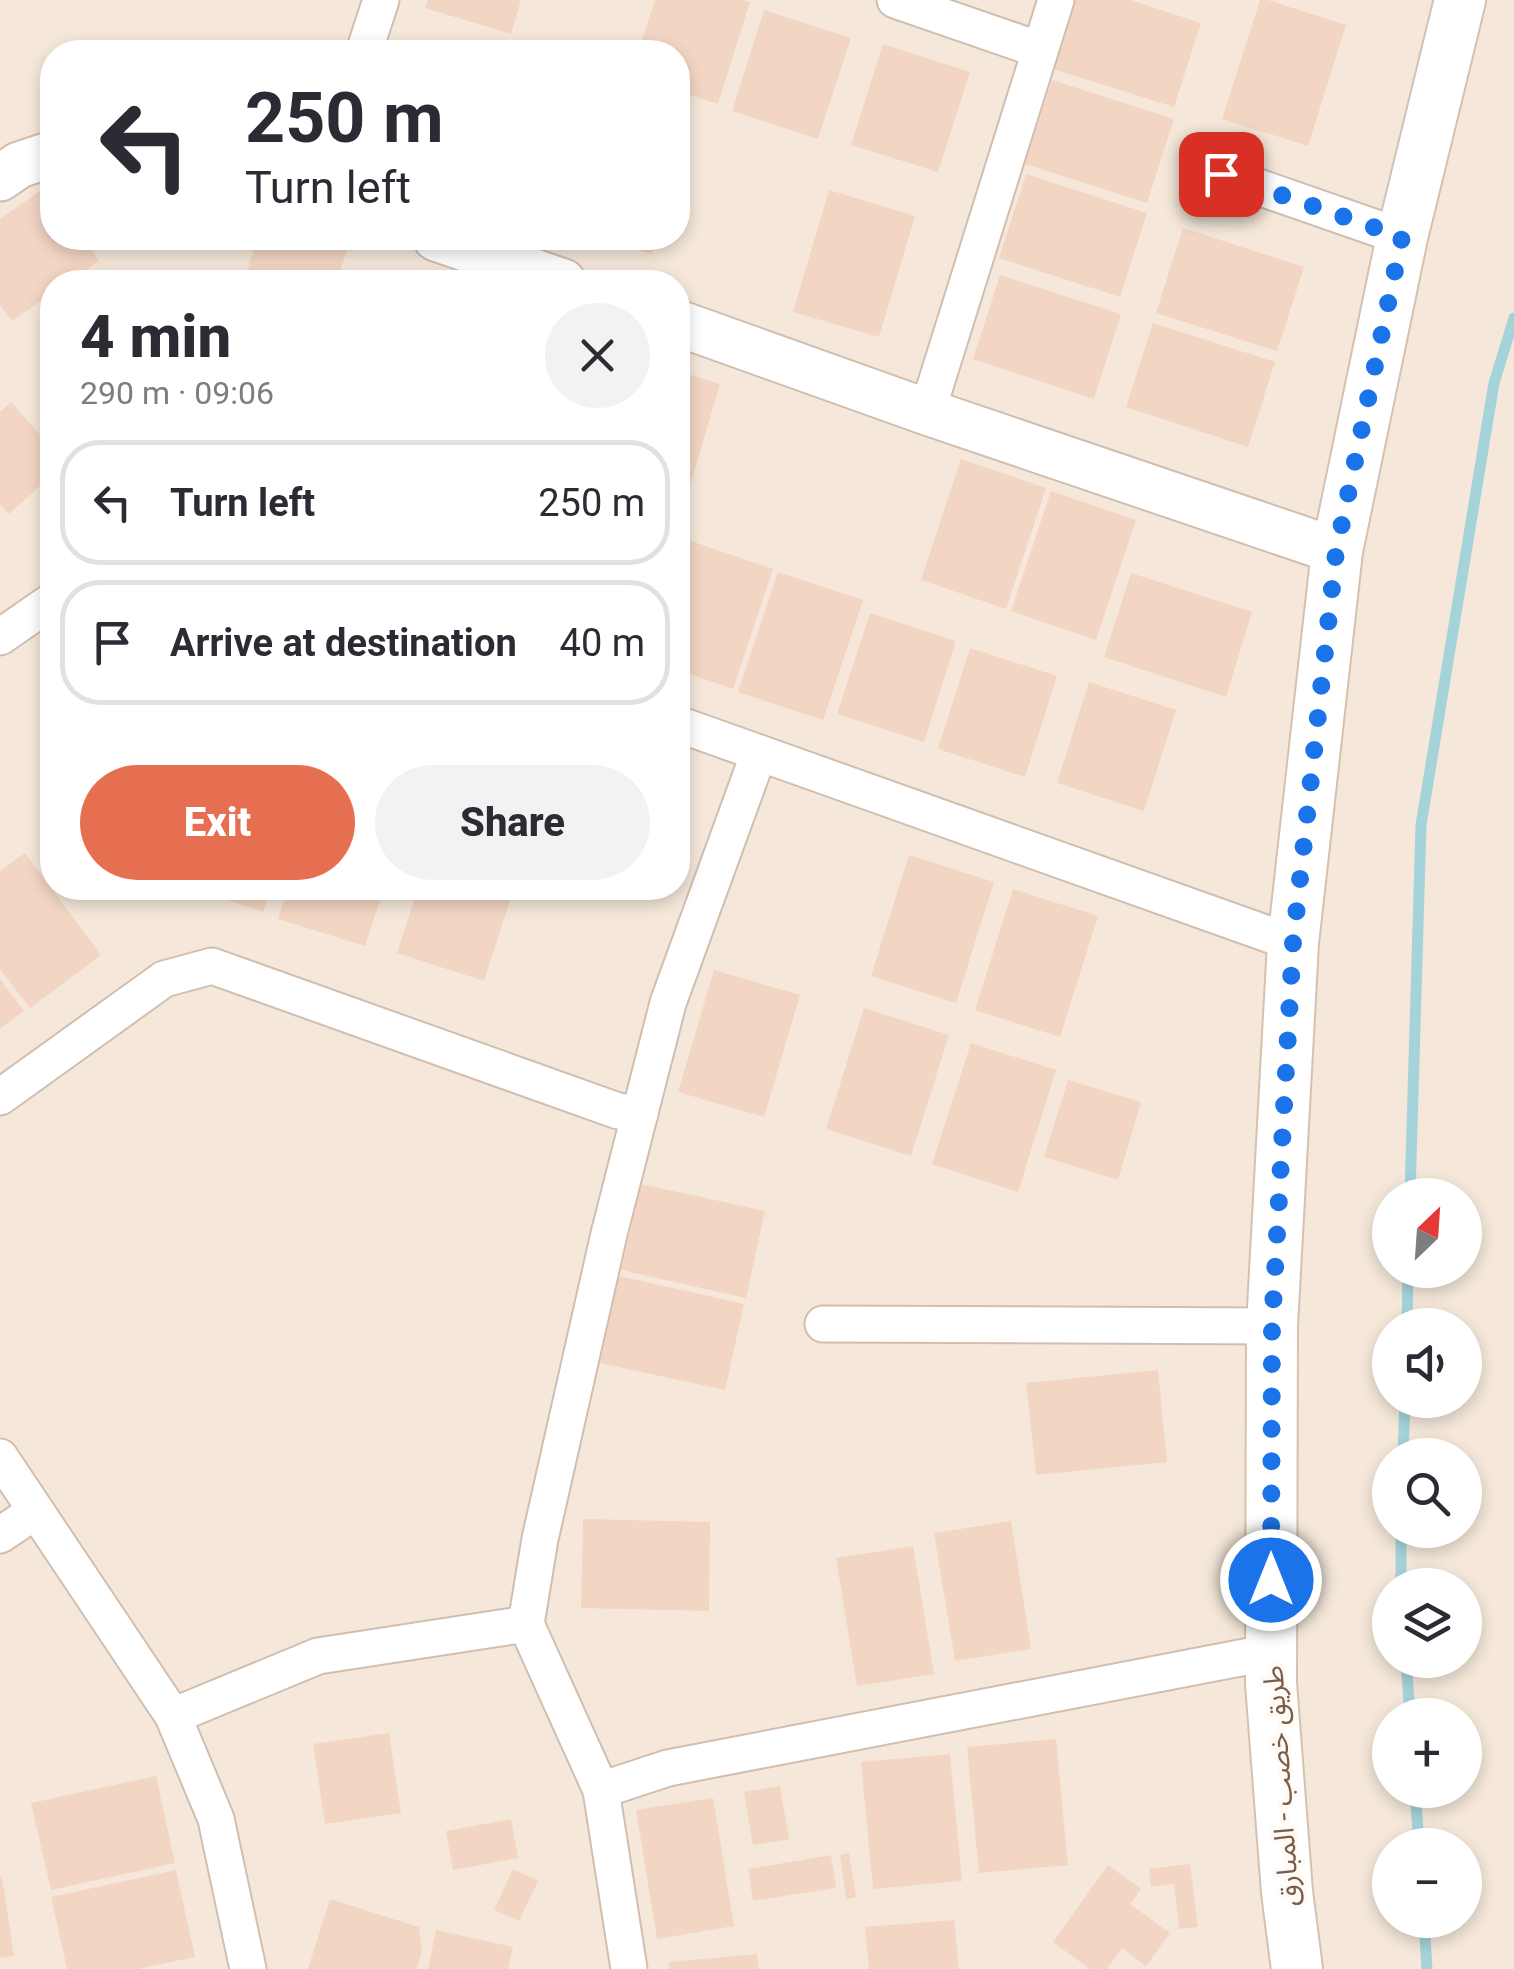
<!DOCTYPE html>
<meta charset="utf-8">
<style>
:root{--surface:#fff;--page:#f2f2f3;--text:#2b2b33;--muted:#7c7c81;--line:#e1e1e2;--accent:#e76f51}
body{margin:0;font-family:Roboto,"Noto Sans Arabic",sans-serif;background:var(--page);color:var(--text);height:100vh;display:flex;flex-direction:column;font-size:38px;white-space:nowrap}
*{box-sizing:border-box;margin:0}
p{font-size:32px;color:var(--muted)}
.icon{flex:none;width:55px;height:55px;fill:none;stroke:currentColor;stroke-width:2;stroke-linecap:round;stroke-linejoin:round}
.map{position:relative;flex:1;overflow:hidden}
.drawer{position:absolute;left:40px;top:270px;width:650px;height:630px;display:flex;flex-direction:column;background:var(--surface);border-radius:40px;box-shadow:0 5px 15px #0003}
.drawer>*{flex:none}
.hud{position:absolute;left:40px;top:40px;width:650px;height:210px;border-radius:40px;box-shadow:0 5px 15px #0003;background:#fff;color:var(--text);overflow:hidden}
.needle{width:65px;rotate:25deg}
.fabs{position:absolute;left:1372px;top:1178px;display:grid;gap:20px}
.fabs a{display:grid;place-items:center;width:110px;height:110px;border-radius:50%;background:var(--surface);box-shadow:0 5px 15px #0003;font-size:50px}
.pin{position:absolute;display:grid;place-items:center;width:85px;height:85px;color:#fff;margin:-42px;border-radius:20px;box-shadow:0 5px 15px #0006}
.me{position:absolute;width:110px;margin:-55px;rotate:0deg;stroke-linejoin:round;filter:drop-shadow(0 0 8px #0008)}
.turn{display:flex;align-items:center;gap:35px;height:210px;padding:0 40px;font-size:45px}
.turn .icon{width:130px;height:130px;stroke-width:2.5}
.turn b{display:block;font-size:70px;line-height:85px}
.round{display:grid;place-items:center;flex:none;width:105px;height:105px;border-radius:52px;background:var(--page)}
.headline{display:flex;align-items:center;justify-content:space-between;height:170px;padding:0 40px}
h1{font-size:60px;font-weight:800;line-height:75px}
.cta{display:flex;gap:20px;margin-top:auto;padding:20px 40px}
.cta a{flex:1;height:115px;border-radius:60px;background:var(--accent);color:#fff;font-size:40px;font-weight:800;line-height:115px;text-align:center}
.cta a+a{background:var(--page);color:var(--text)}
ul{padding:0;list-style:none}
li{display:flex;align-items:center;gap:30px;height:125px;margin:0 20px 15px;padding:0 20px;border:5px solid var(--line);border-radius:40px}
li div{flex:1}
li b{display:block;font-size:38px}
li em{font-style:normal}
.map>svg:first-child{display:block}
.residential{fill:#f5e8da;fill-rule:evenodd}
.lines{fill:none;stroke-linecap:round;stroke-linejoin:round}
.stream{stroke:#a5d3da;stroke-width:11}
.building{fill:#f3d5c3}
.minor-casing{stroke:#d1beb0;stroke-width:39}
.tertiary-casing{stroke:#d1beb0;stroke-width:49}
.secondary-casing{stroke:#d6c0b0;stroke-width:54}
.minor{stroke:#fff;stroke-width:35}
.tertiary{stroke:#fff;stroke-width:45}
.secondary{stroke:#fff;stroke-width:50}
.route{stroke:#1a73e8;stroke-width:18;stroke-dasharray:0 32.4}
.labels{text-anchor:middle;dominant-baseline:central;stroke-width:8;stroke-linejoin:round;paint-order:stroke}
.street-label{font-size:28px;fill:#7a5c4d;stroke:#fffaf3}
</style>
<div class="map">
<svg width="1514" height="1969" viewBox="0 0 1514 1969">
<rect width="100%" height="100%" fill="#fdf6ec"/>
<path class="residential" d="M0,0h1514v1969h-1514zM52,52h626v186h-626zM52,282h626v606h-626zM1390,1195h75v75h-75zM1390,1325h75v75h-75zM1390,1455h75v75h-75zM1390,1585h75v75h-75zM1390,1715h75v75h-75zM1390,1845h75v75h-75z"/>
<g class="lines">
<g class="stream">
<path d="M1410,1195l11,-370 73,-442 20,-65"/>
<path d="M1407,1325l1,-55"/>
<path d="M1403,1455l2,-55"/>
<path d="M1401,1530v55"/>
<path d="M1406,1660l4,55"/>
<path d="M1415,1790l4,55"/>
<path d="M1424,1920l3,49"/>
</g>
</g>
<g class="building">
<path d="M428,0h93l-10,34 -86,-26z"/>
<path d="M655,0h87l8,2 -32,102 -40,-13v-39h-40z"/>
<path d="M1075,0h56l70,23 -27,84 -121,-38z"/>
<path d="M1260,0h8l78,25 -38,121 -86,-27z"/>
<path d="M764,10l87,28 -33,101 -86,-28z"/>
<path d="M883,44l87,28 -32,100 -87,-27z"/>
<path d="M1052,80l122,39 -27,84 -122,-39z"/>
<path d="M1026,174l121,39 -27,84 -121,-39z"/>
<path d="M47,186l5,8v44h31l16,23 -31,21h-16v11l-40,28 -12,-16v-86z"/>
<path d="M829,190l86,26 -36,121 -86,-25z"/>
<path d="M1183,228l121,39 -27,84 -121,-38z"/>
<path d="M257,238h50l40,12 -10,32h-93z"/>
<path d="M599,238h58l-5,16z"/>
<path d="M1000,275l121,39 -27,85 -121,-40z"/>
<path d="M1153,323l122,39 -27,85 -122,-40z"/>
<path d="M678,371l42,13 -36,122 -6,-2z"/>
<path d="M11,402l41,46v27l-43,39 -9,-10v-92z"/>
<path d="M961,459l85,29 -40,121 -85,-29z"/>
<path d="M1051,491l85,29 -40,120 -85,-29z"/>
<path d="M688,540l85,29 -40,120 -55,-19v-98z"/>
<path d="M778,572l85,28 -40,120 -85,-28z"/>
<path d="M1131,573l121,39 -26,85 -122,-40z"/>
<path d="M870,613l86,28 -32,101 -87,-28z"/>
<path d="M970,648l87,28 -32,101 -87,-28z"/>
<path d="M1089,682l87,28 -32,101 -87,-28z"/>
<path d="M25,853l76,102 -71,53 -30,-39v-98z"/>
<path d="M909,855l85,27 -38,121 -85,-27z"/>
<path d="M192,888h79l-8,24z"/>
<path d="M288,888h96l-19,58 -87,-27z"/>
<path d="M418,888h96l-30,93 -87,-28z"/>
<path d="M1013,889l85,27 -38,121 -85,-27z"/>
<path d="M714,970l86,25 -36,122 -86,-25z"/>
<path d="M0,979l24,32 -24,18z"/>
<path d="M864,1008l85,27 -38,121 -85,-27z"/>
<path d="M971,1043l85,27 -38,122 -86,-28z"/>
<path d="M1068,1080l73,22 -23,78 -74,-23z"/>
<path d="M641,1184l124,27 -19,87 -125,-28z"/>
<path d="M619,1276l125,28 -19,86 -125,-27z"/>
<path d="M1158,1370l9,92 -131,13 -10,-92z"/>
<path d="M583,1519l127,3 -1,89 -128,-3z"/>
<path d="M1011,1521l20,128 -76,12 -21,-128z"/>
<path d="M913,1546l21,128 -77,12 -21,-128z"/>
<path d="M389,1733l12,80 -76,11 -12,-80z"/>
<path d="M1056,1739l12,126 -89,8 -12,-126z"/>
<path d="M950,1754l12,127 -89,8 -12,-127z"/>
<path d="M156,1776l19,87 -124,27 -20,-87z"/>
<path d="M780,1786l9,53 -36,6 -9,-53z"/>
<path d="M713,1798l21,128 -77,13 -21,-129z"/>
<path d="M511,1819l7,39 -65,12 -7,-39z"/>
<path d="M849,1853l7,44 -10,2 -6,-44z"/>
<path d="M831,1855l5,33 -83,13 -5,-32z"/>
<path d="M1190,1864l8,63 -19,2 -5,-45 -23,3 -2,-18z"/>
<path d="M1108,1865l33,24 -11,15 40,29 -24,33 -24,-18 -15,21h-17l-37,-27z"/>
<path d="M513,1869l25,12 -19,40 -25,-11z"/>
<path d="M176,1870l19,87 -58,12h-70l-16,-72z"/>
<path d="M0,1877h2l12,79 -14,2z"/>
<path d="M330,1899l89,28 3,23 -5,19h-109z"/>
<path d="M954,1920l5,49h-90l-4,-42z"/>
<path d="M436,1930l77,17 -5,22h-80z"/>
<path d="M757,1954l2,15h-90v-7z"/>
</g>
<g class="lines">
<defs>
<g id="minor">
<path d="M895,0l145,50"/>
<path d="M364,52l17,-52"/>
<path d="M1221,174l181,63"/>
<path d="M927,412l129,-412"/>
<path d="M0,637l52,-36"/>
<path d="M678,724l615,219"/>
<path d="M0,1097l164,-118 48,-13 406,145 22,3"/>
<path d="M823,1324l449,2"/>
<path d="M0,1457l173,259 43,103 32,150"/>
<path d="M0,1535l36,-24"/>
<path d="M173,1716l145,-60 208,-32"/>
<path d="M601,1790l67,-22 603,-116"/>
<path d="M629,1969l-28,-179 -75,-166 14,-85 69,-305 59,-231 91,-250"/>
</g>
<g id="tertiary">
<path d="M0,178l19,-13 33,-11"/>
<path d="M436,238l127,44"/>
<path d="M678,323l249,89 410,139"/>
</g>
<path id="secondary" d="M1297,1969l-10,-77 -16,-209 1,-357 21,-383 44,-392 65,-314 58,-237"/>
</defs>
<use href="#minor" class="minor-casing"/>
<use href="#tertiary" class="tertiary-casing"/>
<use href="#secondary" class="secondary-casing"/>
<use href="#minor" class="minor"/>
<use href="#tertiary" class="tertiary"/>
<use href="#secondary" class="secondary"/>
</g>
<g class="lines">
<path class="route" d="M1221,174l181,63 -66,315 -43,391 -21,383 -1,254"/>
</g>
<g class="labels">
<g class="street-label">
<text transform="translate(1281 1786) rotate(-94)">طريق خصب - المبارق</text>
</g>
</g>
</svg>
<div class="fabs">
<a><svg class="needle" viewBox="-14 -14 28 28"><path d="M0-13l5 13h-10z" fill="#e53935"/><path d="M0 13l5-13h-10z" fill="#7c7c81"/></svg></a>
<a><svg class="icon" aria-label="sound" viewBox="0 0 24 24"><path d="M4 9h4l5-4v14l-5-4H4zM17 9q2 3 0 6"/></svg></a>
<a><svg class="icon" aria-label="search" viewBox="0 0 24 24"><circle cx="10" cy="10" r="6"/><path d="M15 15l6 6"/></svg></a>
<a><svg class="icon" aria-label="layers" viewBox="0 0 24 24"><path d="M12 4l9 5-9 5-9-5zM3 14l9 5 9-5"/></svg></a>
<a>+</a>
<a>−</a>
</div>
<div class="pin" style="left:1221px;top:174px;background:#d93025"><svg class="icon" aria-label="arrive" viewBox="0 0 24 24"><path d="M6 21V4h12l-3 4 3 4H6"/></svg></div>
<svg class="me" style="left:1271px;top:1580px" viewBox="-20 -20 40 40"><circle r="17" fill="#1a73e8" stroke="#fff" stroke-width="3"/><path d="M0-11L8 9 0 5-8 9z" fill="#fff"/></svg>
<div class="hud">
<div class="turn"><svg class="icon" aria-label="left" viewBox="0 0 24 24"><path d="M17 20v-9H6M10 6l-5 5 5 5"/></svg><div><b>250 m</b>Turn left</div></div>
</div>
<section class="drawer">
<div class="headline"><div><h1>4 min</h1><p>290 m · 09:06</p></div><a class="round"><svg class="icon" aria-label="close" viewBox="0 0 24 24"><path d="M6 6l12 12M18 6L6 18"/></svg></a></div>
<ul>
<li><svg class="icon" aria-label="left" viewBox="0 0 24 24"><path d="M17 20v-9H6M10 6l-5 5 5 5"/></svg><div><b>Turn left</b></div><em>250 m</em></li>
<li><svg class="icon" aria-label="arrive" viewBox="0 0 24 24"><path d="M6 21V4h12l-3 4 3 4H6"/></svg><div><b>Arrive at destination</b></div><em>40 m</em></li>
</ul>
<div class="cta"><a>Exit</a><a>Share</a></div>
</section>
</div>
